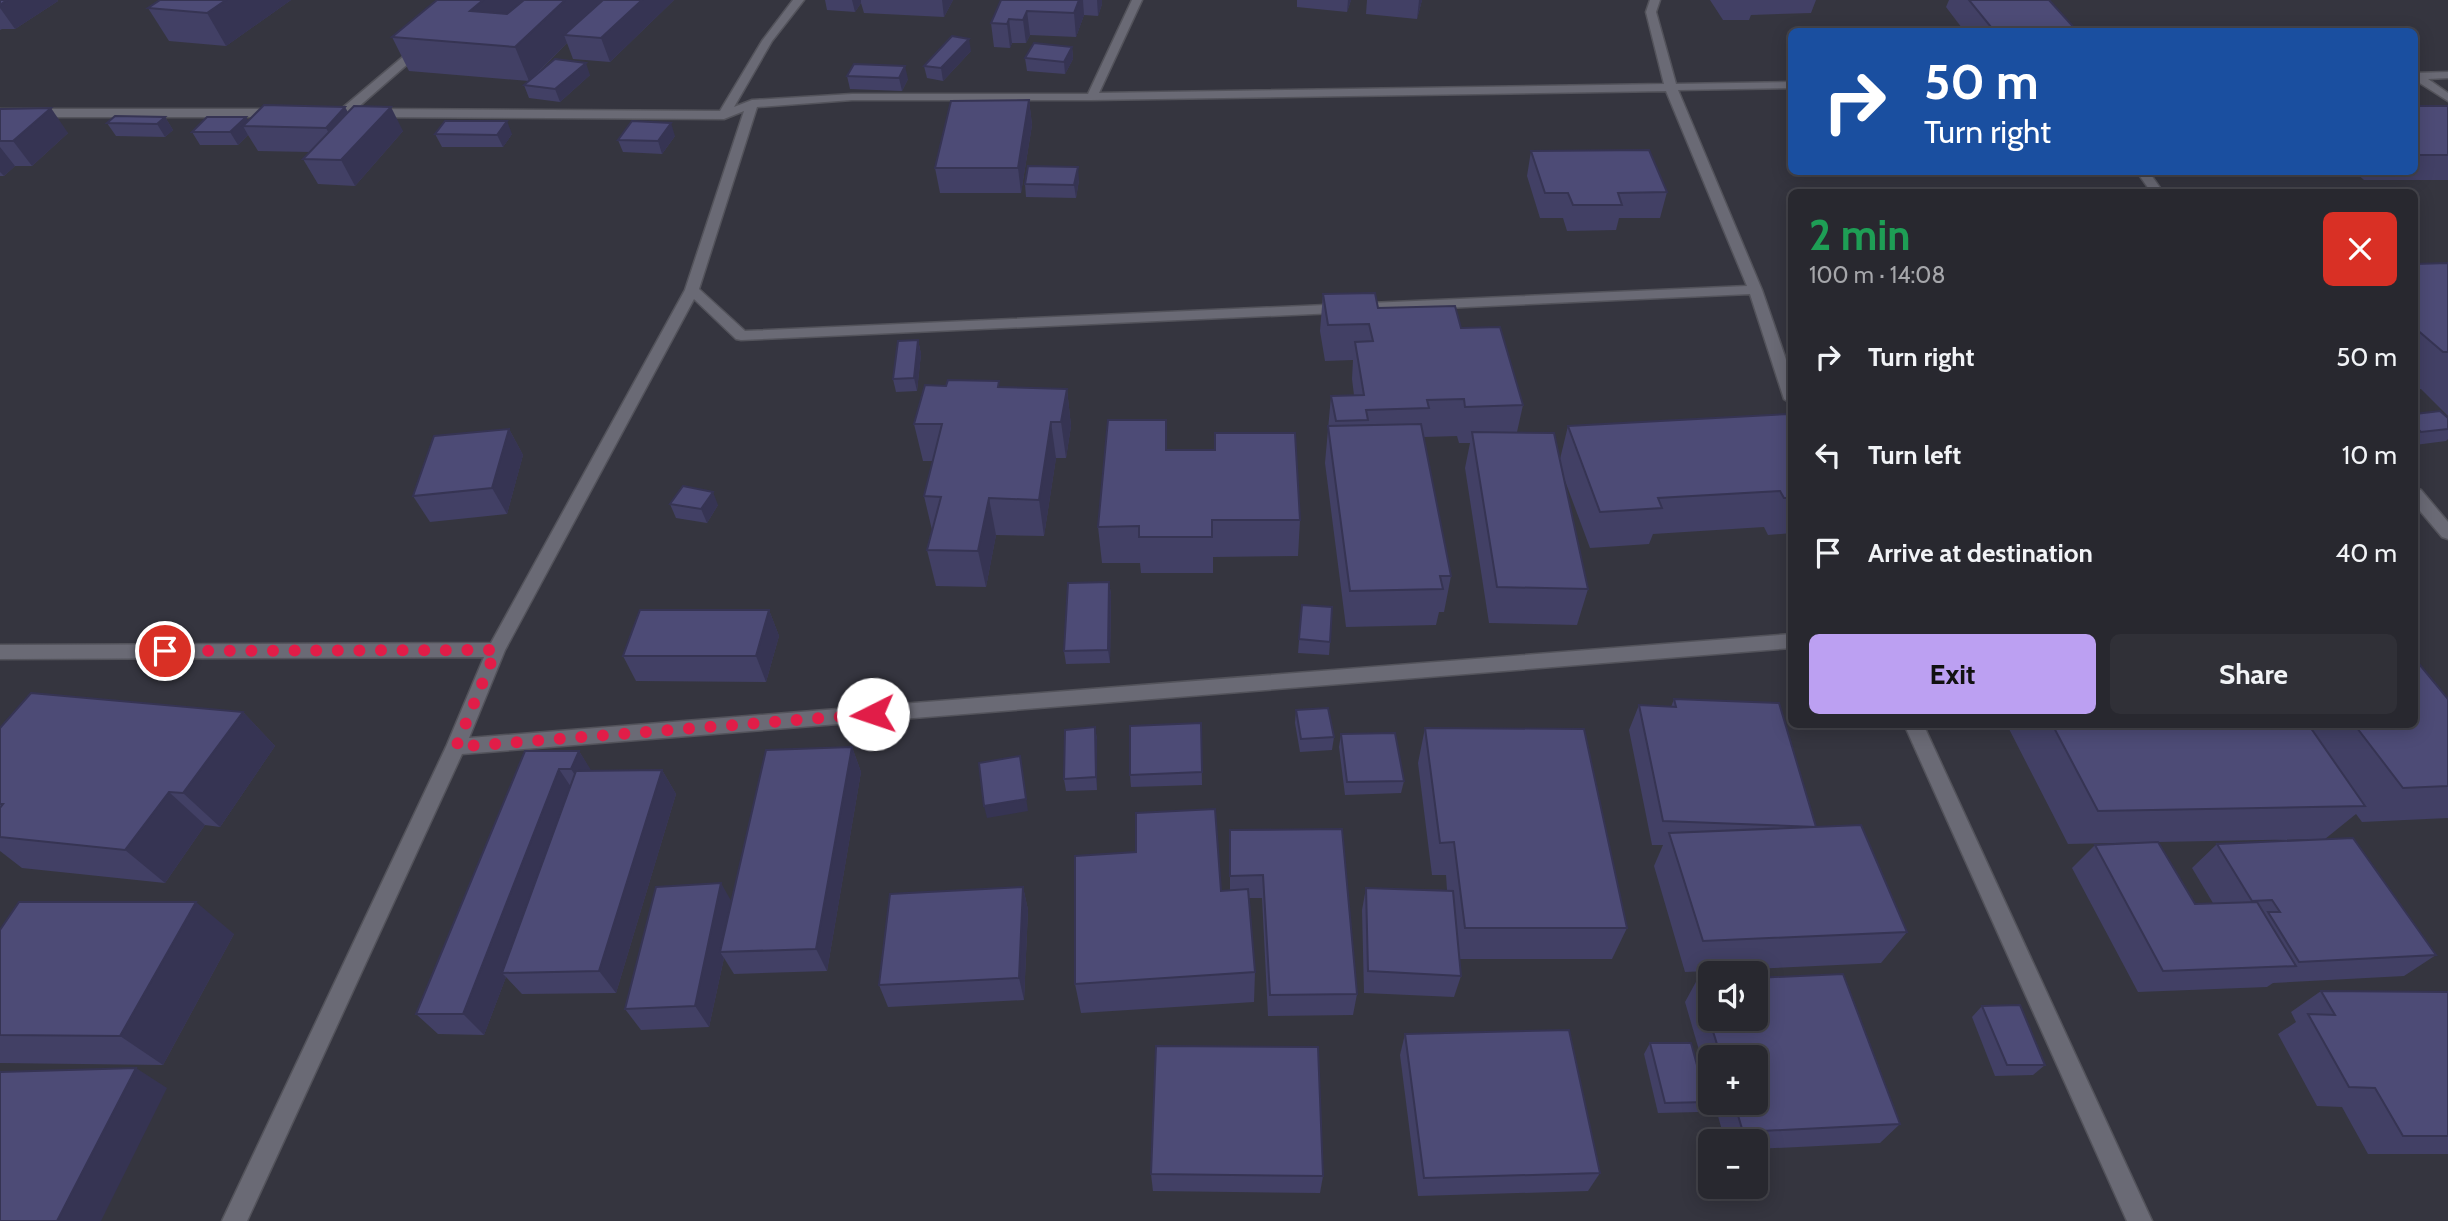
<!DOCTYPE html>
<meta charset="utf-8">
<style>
:root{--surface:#28282f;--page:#303037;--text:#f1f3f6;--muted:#a5a6aa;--line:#44444b;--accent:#bca0f2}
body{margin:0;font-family:Cabin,sans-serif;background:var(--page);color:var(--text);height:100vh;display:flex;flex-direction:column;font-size:26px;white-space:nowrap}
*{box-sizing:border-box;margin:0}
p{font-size:23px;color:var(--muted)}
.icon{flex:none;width:38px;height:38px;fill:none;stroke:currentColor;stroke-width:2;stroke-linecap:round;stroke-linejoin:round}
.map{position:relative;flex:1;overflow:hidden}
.details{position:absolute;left:1788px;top:189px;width:630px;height:539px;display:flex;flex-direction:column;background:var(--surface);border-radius:10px;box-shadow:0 4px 18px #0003,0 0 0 2px var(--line)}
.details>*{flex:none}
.guide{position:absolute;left:1788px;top:28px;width:630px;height:147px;border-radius:10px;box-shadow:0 4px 18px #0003,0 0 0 2px var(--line);background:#1a4fa0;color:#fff;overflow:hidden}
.controls{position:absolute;left:1698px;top:961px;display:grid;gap:14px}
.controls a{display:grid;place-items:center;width:70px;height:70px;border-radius:10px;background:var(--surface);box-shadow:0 4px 18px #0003,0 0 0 2px var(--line);font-size:35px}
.pin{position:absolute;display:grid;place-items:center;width:60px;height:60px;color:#fff;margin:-30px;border:4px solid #fff;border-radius:50%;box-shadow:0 2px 7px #0007}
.me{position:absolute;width:77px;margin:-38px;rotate:266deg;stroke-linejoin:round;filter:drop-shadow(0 0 5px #0008)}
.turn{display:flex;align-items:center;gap:24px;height:147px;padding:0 21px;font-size:32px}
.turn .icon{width:91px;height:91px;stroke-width:2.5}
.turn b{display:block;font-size:49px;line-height:60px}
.round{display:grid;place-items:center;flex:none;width:74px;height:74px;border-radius:10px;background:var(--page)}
.overview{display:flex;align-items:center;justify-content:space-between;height:119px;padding:0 21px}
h1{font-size:42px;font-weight:800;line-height:52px;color:#1e9e55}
.cta{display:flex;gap:14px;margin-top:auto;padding:14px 21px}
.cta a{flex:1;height:80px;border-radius:10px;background:var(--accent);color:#111;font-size:28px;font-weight:800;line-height:80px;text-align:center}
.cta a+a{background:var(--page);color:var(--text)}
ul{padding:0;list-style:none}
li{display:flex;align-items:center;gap:21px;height:98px;padding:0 21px}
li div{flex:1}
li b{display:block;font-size:26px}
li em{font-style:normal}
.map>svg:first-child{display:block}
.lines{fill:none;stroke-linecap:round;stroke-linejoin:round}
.minor-casing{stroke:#53535b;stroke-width:3}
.minor{fill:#6a6a75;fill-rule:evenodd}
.wall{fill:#424065;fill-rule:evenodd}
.shaded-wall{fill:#363453}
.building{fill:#4d4b76;stroke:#363453;stroke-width:2}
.route{stroke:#e11d48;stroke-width:12;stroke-dasharray:0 21.6}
</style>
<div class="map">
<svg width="2448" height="1221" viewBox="0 0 2448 1221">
<rect width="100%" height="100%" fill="#35353f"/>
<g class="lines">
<defs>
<g id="minor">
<path d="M793,0h11l-32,41 -38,66 18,-7 100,-6h236l44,-94h10l-43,93 565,-9 -18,-72 4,-12h10l-4,12 20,72 116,-2v6l-114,2 84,200 30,87v27l-8,-5 -34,-105 -1009,46 -5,-1 -42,-40 -189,351 -36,88 1323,-104v14l-1330,106 -215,467h-25l224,-474 38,-90 -484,2v-14l491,-2 194,-353 59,-179 -20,8 -353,-2 -6,-4 6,-4 349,2 42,-70zM1666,91l81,195 -1002,45 -46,-42 58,-182 95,-7h240z"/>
<path d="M417,45l10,2 -79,69h-8v-6z"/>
<path d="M2448,72v6l-20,1 20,14v8l-33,-21v-7z"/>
<path d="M0,109h280l6,4 -6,4h-280z"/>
<path d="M2137,172h12l14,20h-12z"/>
<path d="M2415,488l6,2 27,32v17l-6,-2 -27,-32z"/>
<path d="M1904,724h19l229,497h-25z"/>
</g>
</defs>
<use href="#minor" class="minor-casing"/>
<use href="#minor" class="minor"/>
</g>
<g class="wall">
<path d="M0,0h57l1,1 -43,28h-13l-2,1z"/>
<path d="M160,0h131l-65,46 -57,-5 -21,-33z"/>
<path d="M674,0l-64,62 -37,-3 -6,-16 -35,36 58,-4 -30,27 -31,-4 -5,-13 5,-4 -120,-10 -17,-34z"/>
<path d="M825,0h128l-9,17 -80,-4 -3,-10 -6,9 -28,-2z"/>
<path d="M1001,0h101v4l-4,12 -14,-1 -8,22 -46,-2 -4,8h-14l-2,5 -16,-1 -3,-24z"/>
<path d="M1297,0h54l-4,12 -50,-5z"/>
<path d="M1367,0h55l-5,19 -51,-5z"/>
<path d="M1710,0h106l-5,13 -60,2 -2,5h-26z"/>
<path d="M1949,0h100l29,32h-113l-19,-25z"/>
<path d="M1072,47l1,12 -8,15 -38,-3 -2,-13z"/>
<path d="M971,51l-28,30 -16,-3 -3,-12z"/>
<path d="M847,76l61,3 -6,12 -52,-2z"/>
<path d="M1029,100l3,25 -11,68h-81l-5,-25z"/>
<path d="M2415,106h33v74h-84l-9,-8h60z"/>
<path d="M0,109l68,24 -36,33h-17l-11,10h-4z"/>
<path d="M348,112l55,19 -48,55 -37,-2 -15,-25 7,-7 -52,-1 -10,-16 -10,10h-38l-8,-13 54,-15 2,4z"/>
<path d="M165,117l8,13 -8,7 -49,-1 -9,-13z"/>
<path d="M435,134h77l-9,13h-61z"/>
<path d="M675,136l-13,18 -39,-2 -5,-12z"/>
<path d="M1531,151l136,41 -7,26h-41l-3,12 -49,1 -4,-13h-23l-13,-42z"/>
<path d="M1079,180l-3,18 -50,-1 -1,-13z"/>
<path d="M2448,263v153l-27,-27h-6v-125z"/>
<path d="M1323,294l138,34 62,77 -6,27 43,27 8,-33 224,-6v113l-24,2 -4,-8 -111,7 -4,10 -59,4 -26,-70 24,111 -11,36 -88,-2 -24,-155 5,-25h-11l-2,-7 -33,1v3l27,136 -7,36h-5l-3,13 -90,2 -21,-164 6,-67 23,-1 -2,-16 1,-19 -28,1 -5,-30z"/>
<path d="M918,340l3,14 -4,37 -21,1 -3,-13z"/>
<path d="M1000,388l67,1 4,37 -5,32h-10l-12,78 -48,-1 -10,52 -50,-1 -9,-36 5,-20 -8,-34 9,-35h-10l-9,-37z"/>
<path d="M2415,414l33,4v21l-2,2 -31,4z"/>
<path d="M509,429l14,26 -16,59 -77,8 -17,-26z"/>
<path d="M1167,450l133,70 -2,36 -85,1v16h-72l-1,-10h-38l-4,-36z"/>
<path d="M670,504l48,1 -11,18 -31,-5z"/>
<path d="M1792,581v13l-4,-5z"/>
<path d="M1109,582l2,13 -1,68 -44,1 -2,-13z"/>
<path d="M1302,605l28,37 -1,13 -31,-2z"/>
<path d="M769,610l10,26 -13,46 -130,-1 -13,-25z"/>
<path d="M1674,699l142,128 91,105 -26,31 -196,9 -31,-106 9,-21h-11l-23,-115 10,-25 32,2z"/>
<path d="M2448,699v119l-86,4 -6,-8 -31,25 111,116 -32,21 -131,7 -6,4 -129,5 -66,-124 23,-23 62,-3 -89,2 -60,-117 2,-3h405zM2320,839l-103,5 -25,24 21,35 -18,1 -37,-62z"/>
<path d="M1296,710l38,27 -2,13 -32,2 -5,-29z"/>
<path d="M243,712l32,34 -55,81 -15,-2 -40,58 -143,-15 -22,-17v-123z"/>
<path d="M1201,723l1,62 -71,2 -1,-12z"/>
<path d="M1095,727l2,13v50l-31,1 -2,-12z"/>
<path d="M1425,728l202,200 -15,31h-153l2,17 -7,21 -90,-4 -2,-83 4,-22 81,2 -1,-15h-14l-14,-112z"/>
<path d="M1341,734l63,47 -3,12 -56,2 -6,-48z"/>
<path d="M852,747l9,25 -34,199 -93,3 -10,-16 -15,69 -68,3 -16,-21 106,-108z"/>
<path d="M525,751h54l12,20 71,-1 14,24 -60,199 -94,1 -16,-17 -22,58 -46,-1 -22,-20z"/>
<path d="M1230,830l127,164 -4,21 -85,1 -6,-118h-13l6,74 -1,30 -173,11 -6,-29 146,-93 9,-1z"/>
<path d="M1023,887l5,23 -4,90 -136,7 -9,-22z"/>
<path d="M0,930l234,4 -71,131 -163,-2z"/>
<path d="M1697,980l203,144 -20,19 -125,6v-8h-30l-11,-39h41v-45h-45v31l-25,-86z"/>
<path d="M2321,991l127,1v162h-80l-26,-47 -25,-1 -39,-72 18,-12 -5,-10z"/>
<path d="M1982,1006l63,59 -12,10 -38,1 -23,-59z"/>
<path d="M1405,1034l195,139 -12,18 -170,5 -18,-141z"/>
<path d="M1650,1043l57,59 -8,10 -41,1 -14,-59z"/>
<path d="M1151,1174l172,2 -3,17 -167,-2z"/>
</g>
<g class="shaded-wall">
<path d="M7,0h50l1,1 -43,28 -15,-21v-3z"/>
<path d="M226,0h65l-65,46 -19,-33z"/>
<path d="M483,0h44l-43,44 -14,-33z"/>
<path d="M565,0h46l-47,35 3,8 -38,38 -14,-34z"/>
<path d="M642,0h32l-64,62 -9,-24z"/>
<path d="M852,0h9v3l-6,9z"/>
<path d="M942,0h11l-9,17z"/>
<path d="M1079,0h4l1,15 -8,22 -2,-24z"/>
<path d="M1097,0h5v4l-4,12z"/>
<path d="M1348,0h3l-4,12z"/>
<path d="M1419,0h3l-5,19z"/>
<path d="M1027,11l3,24 -4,8 -3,-23z"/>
<path d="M1009,19l3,24 -2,5 -3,-24z"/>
<path d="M969,39l2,12 -28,30 -2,-13z"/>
<path d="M1072,47l1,12 -8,15 -1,-12z"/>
<path d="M586,63l4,12 -30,27 -5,-13z"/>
<path d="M905,66l3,13 -6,12 -3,-13z"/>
<path d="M1029,100l3,25 -11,68 -3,-25z"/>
<path d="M345,107l14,24 -20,21 -13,-24z"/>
<path d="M391,107l12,24 -48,55 -14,-26z"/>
<path d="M51,108l17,25 -36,33 -19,-25z"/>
<path d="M165,117l8,13 -8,7 -8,-13z"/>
<path d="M246,117l5,9h-8l5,9 -10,10 -8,-13z"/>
<path d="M507,121l5,13 -9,13 -6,-12z"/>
<path d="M671,123l4,13 -13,18 -4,-13z"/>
<path d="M0,147l15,19 -11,10 -4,-4z"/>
<path d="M1078,167l1,13 -3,18 -2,-13z"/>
<path d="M918,340l3,14 -4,37 -3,-13z"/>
<path d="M1067,389l4,37 -5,32 -5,-36z"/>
<path d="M1051,422l5,36 -12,78 -5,-36z"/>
<path d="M509,429l14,26 -16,59 -15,-26z"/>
<path d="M713,492l5,13 -11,18 -6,-14z"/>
<path d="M989,498l7,37 -10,52 -8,-36z"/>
<path d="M1109,582l2,13 -1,68 -2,-13z"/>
<path d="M769,610l10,26 -13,46 -10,-26z"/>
<path d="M243,712l32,34 -55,81 -37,-34z"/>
<path d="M1095,727l2,13v50l-1,-13z"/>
<path d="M852,747l9,25 -34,199 -11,-22z"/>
<path d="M579,751l15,24 -7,19 -16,-25z"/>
<path d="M1020,756l8,55 -41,7 -3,-12z"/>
<path d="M559,769l16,24 -73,180 4,4 -22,58 -21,-21z"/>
<path d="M662,770l14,24 -60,199 -17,-22z"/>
<path d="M169,792l36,33 -40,58 -40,-33z"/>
<path d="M721,883l13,23 -14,46 4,6 -15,69 -14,-21z"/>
<path d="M1023,887l5,23 -4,90 -5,-22z"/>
<path d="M196,902l38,32 -71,131 -43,-29z"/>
<path d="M136,1068l31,20 -66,133h-44z"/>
</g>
<g class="building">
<path d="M0,0h7l-7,5z"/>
<path d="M160,0h66l-19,13 -59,-5z"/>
<path d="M437,0h46l-13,11 37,3 17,-14h41l-50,47 -123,-10z"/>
<path d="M603,0h39l-41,38 -37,-3z"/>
<path d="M1001,0h78l-5,13 -47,-2 -4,9 -14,-1 -2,5 -16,-1z"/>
<path d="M1969,0h80l29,32h-83z"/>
<path d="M952,36l17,3 -28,29 -17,-2z"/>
<path d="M1034,43l38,4 -8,15 -39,-4z"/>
<path d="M555,59l31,4 -31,26 -31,-4z"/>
<path d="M854,64l51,2 -6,12 -52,-2z"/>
<path d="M1029,100l-11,68h-83l16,-67z"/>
<path d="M264,105l81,2 -19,21 -83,-2z"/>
<path d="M354,106l37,1 -50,53 -38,-1z"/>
<rect x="2415" y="106" width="33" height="49"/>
<path d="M51,108l-38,33h-13v-32z"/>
<path d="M115,116l50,1 -8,7 -50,-1z"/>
<path d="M207,117h39l-16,15h-38z"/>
<path d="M445,121h62l-10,14 -62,-1z"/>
<path d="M632,121l39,2 -13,18 -40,-1z"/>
<path d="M1649,150l18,42 -49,1 4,12h-49l-5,-12h-23l-14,-42z"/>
<path d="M1028,166l50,1 -4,18 -49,-1z"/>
<path d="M2448,263v89h-5l-28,-24v-64z"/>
<path d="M1375,293l3,15 77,-2 6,22 39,-1 23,78 -58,2 -1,-8 -37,1 2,8 -63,2 2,10 -32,1 -5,-25 33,-1 -9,-53 18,-1 -4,-17 -41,1 -5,-31z"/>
<path d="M918,340l-4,38 -21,1 5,-38z"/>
<path d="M948,380l51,1 -1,6 69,2 -6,33h-10l-12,78 -50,-2 -11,53 -51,-1 14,-53 -17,-1 18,-72h-28l11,-39 21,1z"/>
<path d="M2440,411l8,7v11l-27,3 -6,-6v-12z"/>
<path d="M1789,414l3,6v78h-8l-4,-7 -122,7 4,10 -62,4 -32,-86z"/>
<path d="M1108,420h58v30h49v-17h80l5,87h-88v17h-73v-11l-41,1z"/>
<path d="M1421,424l30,152h-11l3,13 -93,2 -22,-165z"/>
<path d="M509,429l-17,59 -79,8 21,-60z"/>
<path d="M1472,432l82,1 34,156 -91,-2z"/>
<path d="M683,486l30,6 -12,17 -31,-5z"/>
<path d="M1109,582l-1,68 -44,1 4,-68z"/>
<path d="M1302,605l30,2 -2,35 -31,-3z"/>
<path d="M640,610h129l-13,46h-133z"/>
<path d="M2415,659l33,40v87l-45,2 -49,-64h61z"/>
<path d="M31,693l212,19 -60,81 -14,-1 -44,58 -125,-13v-29l3,-4h-3v-76z"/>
<path d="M1674,699l105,4 37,124 -153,-6 -24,-116 37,2z"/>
<path d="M1328,708l6,29 -33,2 -5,-29z"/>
<path d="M1201,723l1,49 -72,3v-49z"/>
<path d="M2052,724h256l57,82 -267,5z"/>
<path d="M1095,727l1,50 -32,2 1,-49z"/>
<path d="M1425,728l159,1 43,199h-162l-11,-86 -14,1z"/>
<path d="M1395,733l9,48 -57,1 -6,-48z"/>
<path d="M852,747l-36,202 -96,3 46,-202z"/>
<path d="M525,751h54l-8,18h-12l-96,245h-47z"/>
<path d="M1020,756l6,43 -42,7 -5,-43z"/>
<path d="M662,770l-63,201 -97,2 74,-202z"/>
<path d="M1215,809l6,82 27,-2 7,83 -180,12v-128l61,-4v-39z"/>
<path d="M1861,825l46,107 -204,9 -34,-108z"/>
<path d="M1342,829l15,165 -87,1 -7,-120 -33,1v-46z"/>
<path d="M2353,838l83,117 -137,7 -31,-50h12l-8,-12 -20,1 -35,-57z"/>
<path d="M2158,842l37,62 62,-2 39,64 -133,5 -68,-126z"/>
<path d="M721,883l-26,123 -70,3 31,-122z"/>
<path d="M1023,887l-4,91 -140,7 11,-91z"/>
<path d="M1366,888l87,3 8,85 -93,-5z"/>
<path d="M19,902h177l-76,134 -120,-1v-105z"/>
<path d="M1843,974l57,150 -157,8 -9,-30h21v-45h-34l-24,-77h13v38h45v-40z"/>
<path d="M2321,991l127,1v144h-45l-28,-48 -26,-1 -41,-73 27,1z"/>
<path d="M2020,1005l25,60h-38l-25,-59z"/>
<path d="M1569,1030l31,143 -176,5 -19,-144z"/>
<path d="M1650,1043h41l16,59 -42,1z"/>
<path d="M1156,1046l162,1 5,129 -172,-2z"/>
<path d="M136,1068l-79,153h-57v-149z"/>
</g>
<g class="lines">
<path class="route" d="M165,651l331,-1 -40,97 417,-33"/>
</g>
</svg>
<div class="controls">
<a><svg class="icon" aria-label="sound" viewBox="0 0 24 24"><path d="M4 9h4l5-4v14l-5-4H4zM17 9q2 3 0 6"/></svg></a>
<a>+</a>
<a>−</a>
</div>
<div class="pin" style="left:165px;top:651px;background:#d93025"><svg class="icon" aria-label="arrive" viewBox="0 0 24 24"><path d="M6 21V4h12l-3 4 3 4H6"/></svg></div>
<svg class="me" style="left:873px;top:714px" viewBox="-20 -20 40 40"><circle r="19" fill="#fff"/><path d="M0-13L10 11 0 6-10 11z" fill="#e11d48"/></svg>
<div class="guide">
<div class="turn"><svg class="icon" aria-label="right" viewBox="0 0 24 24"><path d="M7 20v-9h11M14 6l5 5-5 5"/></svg><div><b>50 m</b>Turn right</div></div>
</div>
<section class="details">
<div class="overview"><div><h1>2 min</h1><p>100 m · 14:08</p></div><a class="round" style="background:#d93025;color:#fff"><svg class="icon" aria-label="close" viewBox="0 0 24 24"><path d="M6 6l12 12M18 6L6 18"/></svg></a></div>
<ul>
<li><svg class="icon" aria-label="right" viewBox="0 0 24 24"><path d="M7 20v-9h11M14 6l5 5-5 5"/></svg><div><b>Turn right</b></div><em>50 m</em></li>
<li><svg class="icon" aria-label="left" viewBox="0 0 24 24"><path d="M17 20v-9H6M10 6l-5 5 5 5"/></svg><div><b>Turn left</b></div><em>10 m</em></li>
<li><svg class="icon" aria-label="arrive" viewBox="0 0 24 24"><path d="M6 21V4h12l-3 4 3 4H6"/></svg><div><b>Arrive at destination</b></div><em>40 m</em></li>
</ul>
<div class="cta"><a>Exit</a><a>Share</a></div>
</section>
</div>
